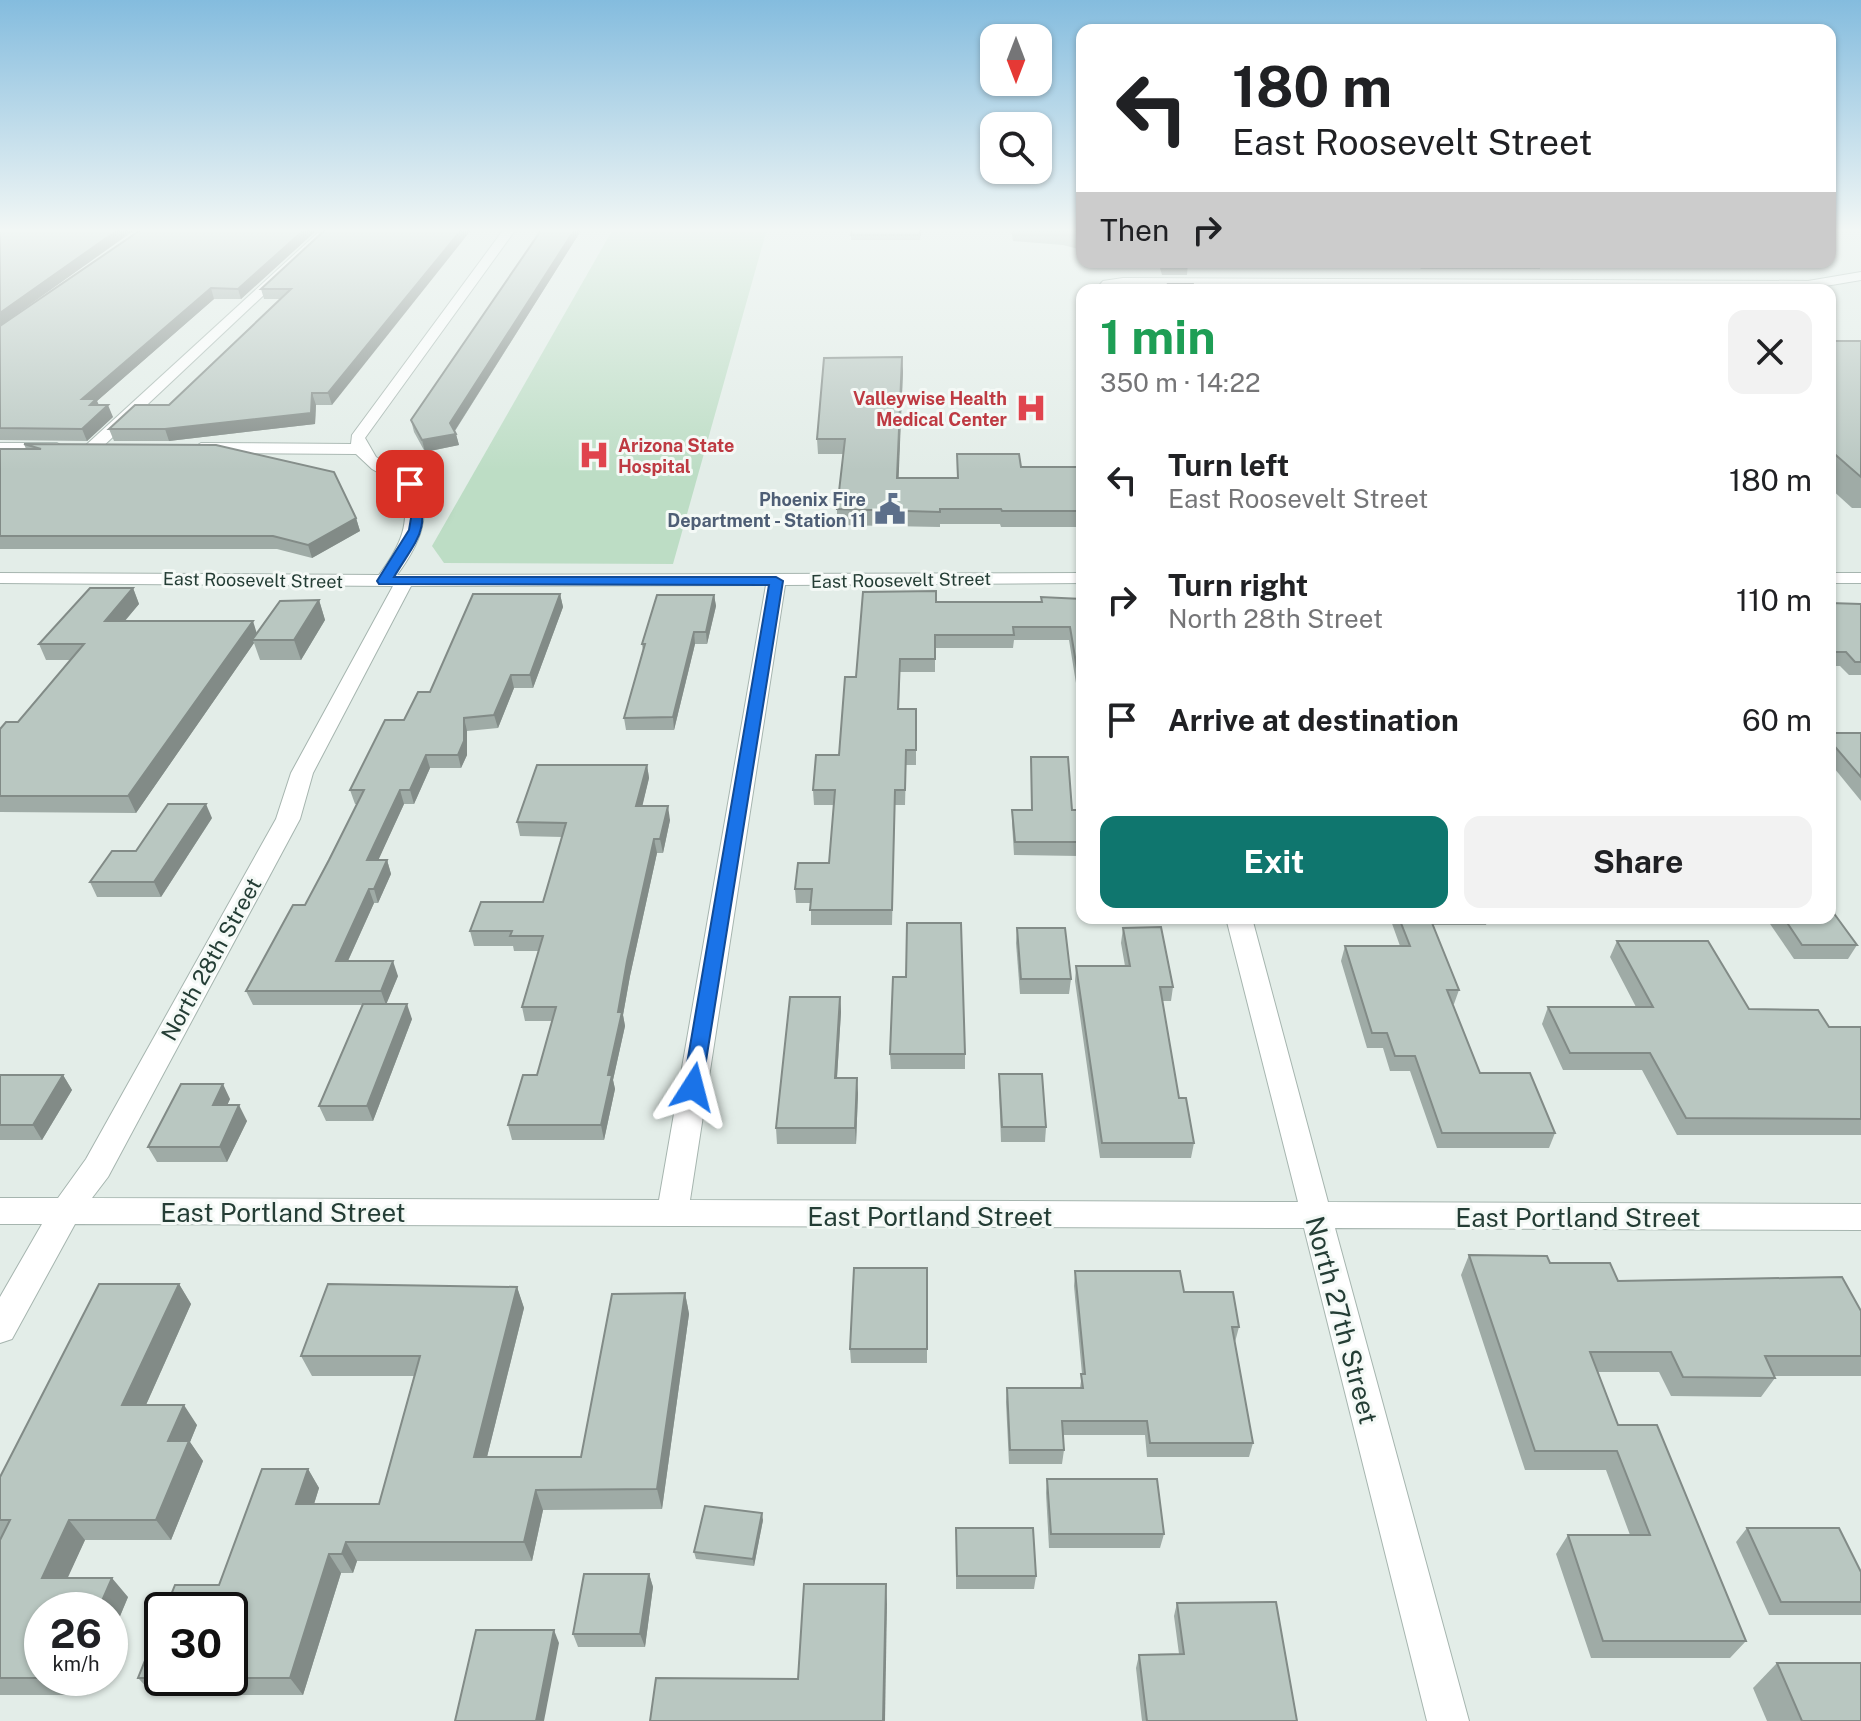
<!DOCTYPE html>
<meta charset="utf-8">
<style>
:root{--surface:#fff;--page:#f2f2f2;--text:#202124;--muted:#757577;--accent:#0f766e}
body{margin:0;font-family:"Public Sans",sans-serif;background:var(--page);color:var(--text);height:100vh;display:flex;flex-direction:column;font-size:30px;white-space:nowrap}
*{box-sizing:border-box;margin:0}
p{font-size:26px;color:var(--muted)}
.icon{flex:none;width:44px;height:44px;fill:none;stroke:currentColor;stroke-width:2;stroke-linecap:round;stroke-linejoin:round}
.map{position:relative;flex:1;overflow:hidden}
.sheet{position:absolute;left:1076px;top:284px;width:760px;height:640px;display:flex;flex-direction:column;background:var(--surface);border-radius:16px;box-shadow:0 2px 6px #0004}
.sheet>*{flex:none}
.guide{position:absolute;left:1076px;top:24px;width:760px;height:244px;border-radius:16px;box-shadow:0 2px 6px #0004;background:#fff;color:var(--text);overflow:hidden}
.needle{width:52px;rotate:180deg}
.tools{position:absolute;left:980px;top:24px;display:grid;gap:16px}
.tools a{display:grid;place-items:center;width:72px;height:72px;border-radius:16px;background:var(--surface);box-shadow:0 2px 6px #0004;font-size:40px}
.speed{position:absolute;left:24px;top:1592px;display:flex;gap:16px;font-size:40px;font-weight:700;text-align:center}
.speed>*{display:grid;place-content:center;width:104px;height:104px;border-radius:50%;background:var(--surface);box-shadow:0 2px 6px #0004;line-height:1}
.speed small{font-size:20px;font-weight:400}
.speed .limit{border:4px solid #111;border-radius:12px;background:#fff;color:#111}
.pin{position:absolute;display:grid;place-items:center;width:68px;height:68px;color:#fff;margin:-34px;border-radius:16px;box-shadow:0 4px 12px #0006}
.me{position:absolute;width:88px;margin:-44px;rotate:9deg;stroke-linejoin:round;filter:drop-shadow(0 0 6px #0008)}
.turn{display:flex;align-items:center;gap:28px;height:168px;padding:0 24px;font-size:36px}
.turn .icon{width:104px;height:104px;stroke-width:2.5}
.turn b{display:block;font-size:56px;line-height:68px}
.then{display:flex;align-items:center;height:76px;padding:0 24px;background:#0003;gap:16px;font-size:30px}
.round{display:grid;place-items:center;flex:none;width:84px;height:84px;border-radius:16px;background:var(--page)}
.overview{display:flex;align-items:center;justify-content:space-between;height:136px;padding:0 24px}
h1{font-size:48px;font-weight:700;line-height:60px;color:#1e9e55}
.action{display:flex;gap:16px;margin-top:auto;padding:16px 24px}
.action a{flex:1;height:92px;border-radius:16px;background:var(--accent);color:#fff;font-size:32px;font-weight:700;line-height:92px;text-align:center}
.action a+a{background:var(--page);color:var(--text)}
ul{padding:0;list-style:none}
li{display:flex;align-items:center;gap:24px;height:120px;padding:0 24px}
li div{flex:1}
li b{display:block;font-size:30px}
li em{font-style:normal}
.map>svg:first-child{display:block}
.green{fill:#bdddc5}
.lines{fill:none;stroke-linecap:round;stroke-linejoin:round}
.minor-casing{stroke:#a6b5af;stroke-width:2}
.minor{fill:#fff;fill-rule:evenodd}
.wall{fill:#9faba6}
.shaded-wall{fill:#828b87}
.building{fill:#b9c7c1;stroke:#828b87;stroke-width:2}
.route{fill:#1a73e8;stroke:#114b97;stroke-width:2}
.labels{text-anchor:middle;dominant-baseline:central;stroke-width:6;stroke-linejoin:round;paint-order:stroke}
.far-health-label{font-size:18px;font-weight:bold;fill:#be3a42;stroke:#f4f9f6;text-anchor:end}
.far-service-label{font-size:18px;font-weight:bold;fill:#4e5e75;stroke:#f4f9f6;text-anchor:end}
.far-street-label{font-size:18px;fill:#243d35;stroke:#f4f9f6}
.street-label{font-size:22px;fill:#243d35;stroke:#f4f9f6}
.near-street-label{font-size:26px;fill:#243d35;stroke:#f4f9f6}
</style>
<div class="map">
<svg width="1861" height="1721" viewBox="0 0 1861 1721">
<rect width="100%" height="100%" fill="#e3ede8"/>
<path class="green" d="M613,229h154l-94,335 -229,-1 -12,-17z"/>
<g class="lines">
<defs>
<g id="minor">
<path d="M322,229h12l-236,222h-12v-6z"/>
<path d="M504,229h12l-151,209 11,19 40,24c18,35 2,65 -19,94l685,-2v10l-297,2 -95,615 608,2 -72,-284h26l76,284 533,2v26l-526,-2 134,493h-42l-123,-493 -1229,-4 -63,115 -12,4v-46l42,-73h-42v-26h58l28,-39 190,-340 15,-46 102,-187 -393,-3v-10l379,2c22,-30 32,-51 23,-89l-30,-17 -16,-15 -155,-1 -8,-5 8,-5 150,1 1,-9zM766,585l-107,615 -567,-2 16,-21 192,-358 13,-46 98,-187z"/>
<path d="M1861,272v8l-53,9 -685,-3 -28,4 8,-9 20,-3 685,3z"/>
<path d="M0,443h57l8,5 -8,5h-57z"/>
<rect x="1830" y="573" width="31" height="10"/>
</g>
</defs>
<use href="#minor" class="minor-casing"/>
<use href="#minor" class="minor"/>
</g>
<g class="wall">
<path d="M142,229h176l-77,70h-27l-117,102 2,4 14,12 -26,24 -87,-1v-114z"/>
<path d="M326,229l6,176h-16l-1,19 -146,17h-55l-5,-12 60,-24 111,-106h-16l-3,-10z"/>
<path d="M542,229h40l-127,202 4,14 -34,7 -11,-20 -3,-12z"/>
<path d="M921,229l-1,11h-69v-5z"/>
<path d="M1011,229h71v21l-19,-5 -50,-4z"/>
<path d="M1087,262h107l-6,1 -1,12h-25l-2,-7h-48l-15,-2 -1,-3z"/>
<path d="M1415,262h127l-2,7h-119z"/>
<path d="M1830,341h31v167h-9l-22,-20z"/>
<path d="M903,371l-5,107h59v-24l64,13h61v60h-81l-1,-3h-60v3l-103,-2v-16l6,-55h-25l-1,-15z"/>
<path d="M24,444l332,74 4,13 -48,27 -35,-9h-277v-100h26z"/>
<path d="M133,588l6,16 -14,17 132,12 62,-33 6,20 -24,40h-41l-6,-17 -118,170 -136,-1v-83l18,-7 53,-62h-25l-7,-16z"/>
<path d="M560,594l3,13 -30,81h-19l-16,40 -31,3v24l-6,13h-31l-16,36h-10l-26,56h9l4,14 -13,29h-4l-26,58 50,15 -12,28 26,15 -39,102h-47l-7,-15 43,-101h-109l-7,-14 59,-86 52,-101h-2l-5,-14 54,-70 26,-28z"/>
<path d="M714,595l2,11 -9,38h-12l-21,86h-48l-2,-12 19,-67 -1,-7z"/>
<path d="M1041,597l41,2v121l-13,-80h-55l-1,8h-78v24h-35l-1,37h17v56h-10l-1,40h-10l-3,120h-81v-22h-15l-1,-14 34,-26 5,-58h-20l-1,-15 26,-35 17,-78 80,-75h105z"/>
<path d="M1830,603l31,1v71h-12l-9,-9h-10z"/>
<path d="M1830,733h31v68l-31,-38z"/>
<path d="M1031,757l41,53h10v67l-3,-21 -65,-1 -2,-32v-13h19z"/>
<path d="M647,765l2,13 -7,28 28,14 -7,33h-6l-27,123 -7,39 2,11 -12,54 2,9 -11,51h-92l-4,-15 29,-50 15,-54h-27l-3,-14 17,-56h-25l-1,-5h-39l-4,-15 73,-29 19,-65 -42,-1 -3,-14z"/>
<path d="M212,818l-51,79h-64l-7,-15 46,-31z"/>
<path d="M1390,918h98l-2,7h-53l26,65 -5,14h-1l27,69 75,60 -6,15h-112l-27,-77h-20l-7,-23h-16l-26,-87 4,-15h55z"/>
<path d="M1766,918h64l27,27 -9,14h-54z"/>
<path d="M1017,928l54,51 -2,15h-49l-4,-51z"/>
<path d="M1123,928l50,59 -2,14h-9l17,97 15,45 -3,15h-91l-25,-177 1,-15h49l-4,-23z"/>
<path d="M1617,941l132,68 80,18h32v108h-184l-35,-65h-79l-21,-46 6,-17h88l-26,-50z"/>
<path d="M906,977l59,77v15h-74l-1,-15z"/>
<path d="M840,997l1,15 -4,66 21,15 -2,51h-79l-1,-16z"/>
<path d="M999,1074l47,53 -1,15h-44l-2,-53z"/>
<path d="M0,1075h63l9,15 -30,50h-42z"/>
<path d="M230,1099l-3,6 20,16 -20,41h-70l-9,-15z"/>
<path d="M1469,1255l81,8 68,18 243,30v65h-87l1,2 -14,19 -90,-1 -12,-24h-61l20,53 128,216 -16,17h-139l-35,-104 12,-19h62l-24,-65h-81l-64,-195z"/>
<path d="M927,1268v95h-76l-1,-14z"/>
<path d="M1075,1271l109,21 55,35 -4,15 18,101 -4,14h-102l-2,-22h-82l1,15 -2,14h-53l-3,-62 1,-14h73l2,-14 -8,-88z"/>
<path d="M179,1284l12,20 -45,101 51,20 -7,17 13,19 -32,79h-86l-18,38 61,19 -18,43v-30l-16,68 -7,17h-87v-218z"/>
<path d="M517,1287l7,21 -37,149h94l104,-164 4,21 -27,195 -119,1 -11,51h-175l-4,12h-12l-38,122h-149l-16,-17 81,-93 89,-116 11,19 -5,16h65l35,-128h-102l-11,-20z"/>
<path d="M1047,1479l117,55 -4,14h-111l-3,-55z"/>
<path d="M763,1520l-9,46 -58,-7 -2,-7z"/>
<path d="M1747,1528l114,44v43h-92l-33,-73z"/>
<path d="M956,1542l80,34 -2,13h-78z"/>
<path d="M649,1574l4,13 -8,60h-67l-5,-13z"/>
<path d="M1177,1603l120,118h-155l-6,-53 3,-13 40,-1 -5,-38z"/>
<path d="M1777,1663l84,58h-94l-14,-33z"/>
</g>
<g class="shaded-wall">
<path d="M119,229h17l-136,97v-13z"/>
<path d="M305,229h13l-77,70 -3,-10z"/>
<path d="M462,229h10l-140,176 -4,-12z"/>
<path d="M575,229h7l-130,206 4,-1 3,11 -34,7 -3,-12 28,-17z"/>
<path d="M211,288l3,11 -117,102 4,10 -19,-12z"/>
<path d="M902,357l1,14 -5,122 -1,-15z"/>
<path d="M312,393l4,12 -1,19 -146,17 -4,-12z"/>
<path d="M108,405l5,12 -26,24 -5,-12z"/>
<path d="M356,518l4,13 -48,27 -4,-13z"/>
<path d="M133,588l6,16 -28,33 -6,-16z"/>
<path d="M560,594l3,13 -30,81 -3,-13z"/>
<path d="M714,595l2,11 -9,38 -1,-12z"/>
<path d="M319,600l6,20 -24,40 -7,-20z"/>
<path d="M253,621l5,16 -6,3 2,3 -118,170 -8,-17z"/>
<path d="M694,632l1,12 -21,86 -1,-13z"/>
<path d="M511,675l3,13 -16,40 -4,-13z"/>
<path d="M464,718l3,13v24l-6,13 -3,-13z"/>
<path d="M426,755l4,13 -16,36 -4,-14z"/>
<path d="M647,765l2,13 -10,42 -3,-14z"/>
<path d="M400,790l4,14 -32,70 -5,-14z"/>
<path d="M206,804l6,14 -51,79 -7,-15z"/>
<path d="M668,806l2,14 -7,33 -3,-14z"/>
<path d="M654,839l3,14 -27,123 -7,39 2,11 -12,54 2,9 -11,51 -3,-15 17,-113 9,-51z"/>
<path d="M387,860l4,14 -13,29 -4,-14z"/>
<path d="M369,889l5,14 -33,73 -5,-15z"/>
<path d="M393,961l5,15 -12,29 -5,-14z"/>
<path d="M840,997l1,15 -5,81 -1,-15z"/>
<path d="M407,1004l5,15 -39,102 -6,-15z"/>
<path d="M63,1075l9,15 -30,50 -9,-15z"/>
<path d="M857,1078l1,15 -2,51 -1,-16z"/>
<path d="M223,1084l7,15 -10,22 -7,-16z"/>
<path d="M239,1105l8,16 -20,41 -7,-15z"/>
<path d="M179,1284l12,20 -54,121 -15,-20z"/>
<path d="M517,1287l7,21 -42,169 -8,-20z"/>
<path d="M685,1293l4,21 -27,195 -5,-20z"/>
<path d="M184,1405l13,20 -7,17 13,19 -32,79 -15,-20 12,-79z"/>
<path d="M308,1469l11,19 -11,35 -12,-19z"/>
<path d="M536,1490l7,20 -11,51 -8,-19z"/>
<path d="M762,1513l1,7 -9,46 -1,-7z"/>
<path d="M69,1520l16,20 -26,57 -17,-19z"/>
<path d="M346,1542l11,19 -4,12 -11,-19z"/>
<path d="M329,1554l12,19 -38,122 -13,-17z"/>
<path d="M649,1574l4,13 -8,60 -5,-13z"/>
<path d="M112,1578l16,19 -18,43v-30h-12z"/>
<path d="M886,1584l1,20 -2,117h-2z"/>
<path d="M554,1630l5,13 -15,78h-8z"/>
<path d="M70,1678h24l-7,17z"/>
</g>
<g class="building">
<path d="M0,229h119l-119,84z"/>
<path d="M142,229h163l-67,60 -27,-1 -129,111h14l-6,6h18l-26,24 -82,-1v-102z"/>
<path d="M326,229h136l-134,164h-16l-1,20 -146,16h-56l26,-24h34l122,-116h-30z"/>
<path d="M542,229h33l-125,194 6,11 -34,6 -11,-20z"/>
<path d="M852,229h68v6h-69z"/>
<path d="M1168,284h25l2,6h-25z"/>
<path d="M1830,341h31v136l-31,-27z"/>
<path d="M902,357l-5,121h61l-1,-24h62l2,13h61v44h-80l-1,-2h-61v3l-103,-3 8,-70h-28l7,-81z"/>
<path d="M24,444l192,1 118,27 22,46 -48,27 -35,-9h-273v-87h41z"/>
<path d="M90,588h43l-28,33h148l-125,175h-128v-67l6,-7h12l66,-78h-45z"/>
<path d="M936,591v11h106l-1,-5 41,2v100l-12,-72h-57l1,8h-79v24h-35l-2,50h18v41h-10l-1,40h-10l-3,120h-82l2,-21h-17l3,-26h31l6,-73h-22l3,-35h23l6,-78h11l7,-85z"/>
<path d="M473,594h87l-30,81h-19l-17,40 -30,3v23l-6,14h-32l-16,35h-10l-33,70h20l-13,29h-5l-33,72h57l-12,30h-135l47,-86h12l24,-45 35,-70h-14l35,-70h19l14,-28h12z"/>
<path d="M657,595h57l-8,37h-12l-21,85 -49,1 21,-74h-3z"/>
<path d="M319,600l-25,40h-42l28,-39z"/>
<path d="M1830,603l31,1v58h-6l-9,-10h-16z"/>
<path d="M1830,733h31v44l-31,-36z"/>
<path d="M1031,757h37l4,53h10v43l-1,-11h-66l-3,-32h20z"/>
<path d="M537,765h110l-11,41h32l-8,33h-6l-27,122 -9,51h4l-14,63h4l-11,50h-93l15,-50h14l19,-68h-34l21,-71h-33l2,-5h-42l11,-29h62l23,-79 -49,-1z"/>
<path d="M168,804h38l-52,78h-64l22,-31h24z"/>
<path d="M1830,908l27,37h-55l-18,-27h46z"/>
<path d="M1399,918h31l29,72h-12l33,83h50l25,60h-113l-27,-77h-20l-8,-23h-15l-27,-87h65z"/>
<path d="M907,923h54l4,131h-75l3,-77h13z"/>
<path d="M1161,927l12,60h-13l19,111h7l8,45h-92l-26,-177h54l-7,-38z"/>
<path d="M1017,928h48l6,51h-50z"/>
<path d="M1617,941h91l41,68 69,1 11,17h32v92l-175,-1 -36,-65h-80l-22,-46h105z"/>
<path d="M790,997h50l-5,81h22l-2,50h-79z"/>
<path d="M363,1004h44l-40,102h-48z"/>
<path d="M999,1074h43l4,53h-44z"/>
<path d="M0,1075h63l-30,50h-33z"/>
<path d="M181,1084h42l-10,21h26l-19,42h-72z"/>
<path d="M1469,1255l78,1 3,7h60l8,18 224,-4 19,34v45h-96l10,22 -92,-1 -12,-25h-81l28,73h39l89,216h-143l-35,-106h82l-33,-84h-82z"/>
<path d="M854,1268h73v81h-77z"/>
<path d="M1075,1271h105l4,21h49l6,35h-7l21,116h-103l-3,-22h-85l2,29h-54l-3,-62h76l-2,-14h4z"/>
<path d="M99,1284h80l-57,121h62l-16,36h21l-33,79h-87l-27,58h70l-14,32h-56v68h-42v-138l10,-20h-10v-43z"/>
<path d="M328,1284l189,3 -43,170h107l31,-163 73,-1 -28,196 -121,1 -12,52h-178l-4,12h-13l-39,124h-60v-68h-65l10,-25h44l43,-116h46l-12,35h83l41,-148h-119z"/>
<path d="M1047,1479h110l7,55h-113z"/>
<path d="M705,1506l57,7 -9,46 -59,-7z"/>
<path d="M956,1528h77l3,48h-79z"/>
<path d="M1747,1528h92l22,44v30h-80z"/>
<path d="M584,1574h65l-9,60h-67z"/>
<path d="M804,1584h82l-3,137h-233l6,-43 142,1z"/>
<path d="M1276,1602l21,119h-150l-8,-66 45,-1 -7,-51z"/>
<path d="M162,1618v60h-24z"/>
<path d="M476,1630h78l-18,91h-81z"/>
<path d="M1777,1663h84v58h-59z"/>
</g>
<linearGradient id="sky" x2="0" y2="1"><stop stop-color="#84bcde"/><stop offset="0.49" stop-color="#f2f7f5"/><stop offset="1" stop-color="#f2f7f5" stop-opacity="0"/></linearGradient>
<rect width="1861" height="470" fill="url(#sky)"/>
<path class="route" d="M405,481l11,3c15,47 2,53 -22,93h382l7,4 -82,511 -8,3 -10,-8 86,-502 -390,-1 -2,-3 32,-51 3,-18z"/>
<defs>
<symbol id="hospital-bare" viewBox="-9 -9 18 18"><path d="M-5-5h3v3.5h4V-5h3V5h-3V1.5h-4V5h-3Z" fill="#e0444e" stroke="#f4f9f6" stroke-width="2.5" paint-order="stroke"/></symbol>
<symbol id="civic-bare" viewBox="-9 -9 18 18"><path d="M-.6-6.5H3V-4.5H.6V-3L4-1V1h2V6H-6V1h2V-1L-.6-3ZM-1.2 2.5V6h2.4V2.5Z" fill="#5c6f8a" stroke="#f4f9f6" stroke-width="2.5" paint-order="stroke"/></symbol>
</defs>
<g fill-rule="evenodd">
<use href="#hospital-bare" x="1009" y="386" width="44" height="44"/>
<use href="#hospital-bare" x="572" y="433" width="44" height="44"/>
<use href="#civic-bare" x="868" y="487" width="44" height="44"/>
</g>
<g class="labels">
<g class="far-health-label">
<text x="1007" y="398">Valleywise Health<tspan x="1007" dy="21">Medical Center</tspan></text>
<text x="618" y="445" text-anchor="start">Arizona State<tspan x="618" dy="21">Hospital</tspan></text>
</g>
<g class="far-service-label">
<text x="866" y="499">Phoenix Fire<tspan x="866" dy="21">Department - Station 11</tspan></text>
</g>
<g class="far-street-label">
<text transform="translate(253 580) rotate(1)">East Roosevelt Street</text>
<text transform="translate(901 580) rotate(-1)">East Roosevelt Street</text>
</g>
<g class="street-label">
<text transform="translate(211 959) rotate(-61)">North 28th Street</text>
</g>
<g class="near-street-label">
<text x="283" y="1212">East Portland Street</text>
<text x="930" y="1216">East Portland Street</text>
<text x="1578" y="1217">East Portland Street</text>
<text transform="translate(1342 1320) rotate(75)">North 27th Street</text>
</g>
</g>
</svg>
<div class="tools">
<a><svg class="needle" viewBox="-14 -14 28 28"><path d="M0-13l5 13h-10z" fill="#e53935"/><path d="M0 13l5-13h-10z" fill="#757577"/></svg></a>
<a><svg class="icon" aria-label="search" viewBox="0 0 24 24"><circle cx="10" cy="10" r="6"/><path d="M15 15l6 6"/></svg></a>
</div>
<div class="speed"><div>26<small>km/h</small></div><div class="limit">30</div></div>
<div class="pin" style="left:410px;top:484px;background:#d93025"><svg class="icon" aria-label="arrive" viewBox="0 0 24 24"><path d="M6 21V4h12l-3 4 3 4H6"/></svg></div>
<svg class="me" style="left:693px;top:1087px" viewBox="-20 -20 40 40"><path d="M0-17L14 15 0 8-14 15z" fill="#1a73e8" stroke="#fff" stroke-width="4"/></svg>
<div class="guide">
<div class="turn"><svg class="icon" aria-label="left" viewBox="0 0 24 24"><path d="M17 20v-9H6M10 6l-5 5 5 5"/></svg><div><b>180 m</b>East Roosevelt Street</div></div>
<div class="then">Then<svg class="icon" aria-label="right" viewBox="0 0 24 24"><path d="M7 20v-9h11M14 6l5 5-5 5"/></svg></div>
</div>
<section class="sheet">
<div class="overview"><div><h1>1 min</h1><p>350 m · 14:22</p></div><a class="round"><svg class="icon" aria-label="close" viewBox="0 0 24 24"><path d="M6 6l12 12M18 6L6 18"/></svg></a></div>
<ul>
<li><svg class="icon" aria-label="left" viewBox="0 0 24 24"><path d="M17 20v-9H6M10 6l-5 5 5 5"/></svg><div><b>Turn left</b><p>East Roosevelt Street</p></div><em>180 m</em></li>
<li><svg class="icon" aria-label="right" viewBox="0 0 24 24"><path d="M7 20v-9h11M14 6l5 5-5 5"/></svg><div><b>Turn right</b><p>North 28th Street</p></div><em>110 m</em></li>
<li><svg class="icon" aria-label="arrive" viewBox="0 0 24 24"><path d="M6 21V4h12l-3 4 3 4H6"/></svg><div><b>Arrive at destination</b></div><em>60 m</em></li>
</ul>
<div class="action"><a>Exit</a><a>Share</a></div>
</section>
</div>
